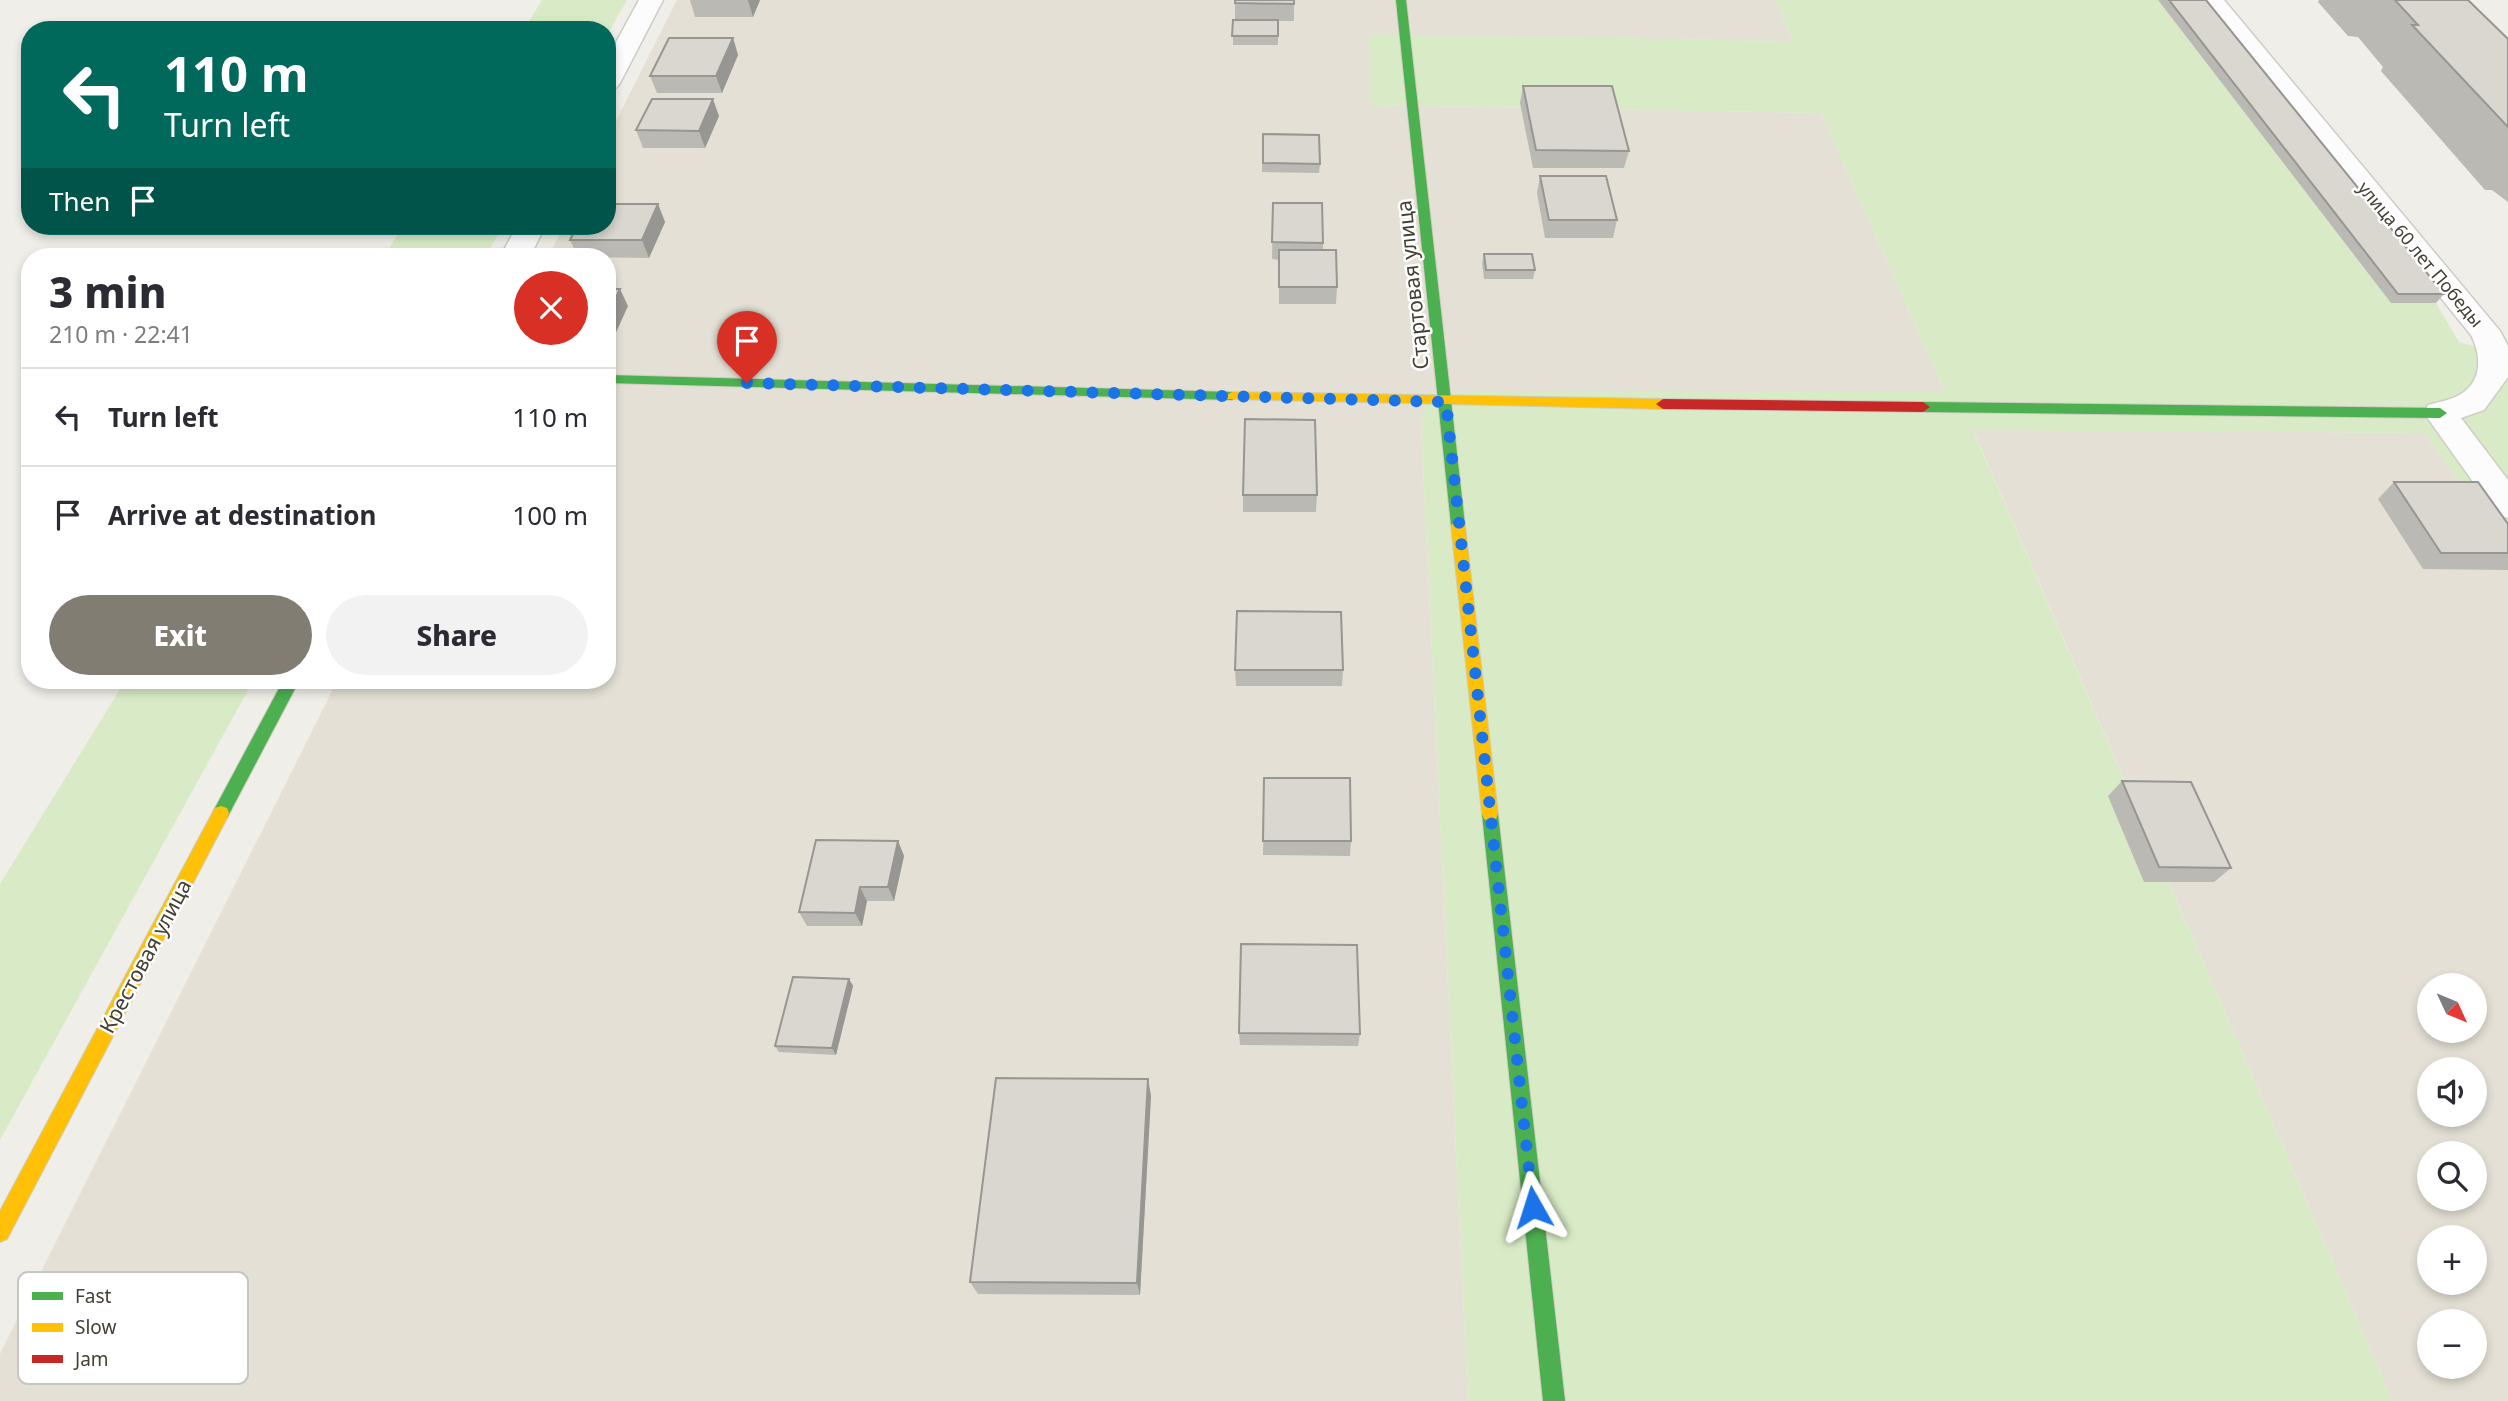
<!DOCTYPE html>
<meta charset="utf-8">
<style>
:root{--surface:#fff;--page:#f2f2f3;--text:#2b2b33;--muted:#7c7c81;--line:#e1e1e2;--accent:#817d73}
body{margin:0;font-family:"Noto Sans",sans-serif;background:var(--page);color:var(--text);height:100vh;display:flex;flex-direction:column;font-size:26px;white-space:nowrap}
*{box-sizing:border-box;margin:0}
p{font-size:23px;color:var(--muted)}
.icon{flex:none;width:38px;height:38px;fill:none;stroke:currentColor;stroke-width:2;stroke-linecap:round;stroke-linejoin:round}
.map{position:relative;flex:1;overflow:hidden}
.sheet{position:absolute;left:21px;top:248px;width:595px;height:441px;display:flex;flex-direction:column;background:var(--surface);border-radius:28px;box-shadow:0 4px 10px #0003}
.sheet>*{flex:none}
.top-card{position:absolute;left:21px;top:21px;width:595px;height:214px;border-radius:28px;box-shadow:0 4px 10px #0003;background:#00695c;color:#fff;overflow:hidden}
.needle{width:46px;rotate:134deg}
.tools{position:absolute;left:2417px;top:973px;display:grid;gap:14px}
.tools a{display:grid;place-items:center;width:70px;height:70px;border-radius:50%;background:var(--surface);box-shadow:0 4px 10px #0003;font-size:35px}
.pin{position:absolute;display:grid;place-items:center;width:60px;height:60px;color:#fff;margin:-72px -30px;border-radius:50% 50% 50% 0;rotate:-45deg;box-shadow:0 0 7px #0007}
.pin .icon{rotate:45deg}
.me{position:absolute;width:77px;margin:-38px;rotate:354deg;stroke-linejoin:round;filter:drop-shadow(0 0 5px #0008)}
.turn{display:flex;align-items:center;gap:24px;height:147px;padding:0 28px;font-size:32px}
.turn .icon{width:91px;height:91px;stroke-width:2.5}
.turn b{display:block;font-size:49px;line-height:60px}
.then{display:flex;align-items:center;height:66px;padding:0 28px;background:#0003;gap:14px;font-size:26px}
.round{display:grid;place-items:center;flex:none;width:74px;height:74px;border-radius:37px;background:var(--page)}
.overview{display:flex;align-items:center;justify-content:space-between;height:119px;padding:0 28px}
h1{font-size:42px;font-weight:800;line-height:52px}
.button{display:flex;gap:14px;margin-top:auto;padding:14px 28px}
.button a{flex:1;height:80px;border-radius:42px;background:var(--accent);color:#fff;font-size:28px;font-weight:800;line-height:80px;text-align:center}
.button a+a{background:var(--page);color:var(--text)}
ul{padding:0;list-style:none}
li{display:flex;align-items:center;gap:21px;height:98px;padding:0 28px;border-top:2px solid var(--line)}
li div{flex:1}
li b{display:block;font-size:26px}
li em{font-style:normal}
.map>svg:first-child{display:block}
.residential{fill:#e4e0d5;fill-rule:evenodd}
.green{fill:#d9ebc6}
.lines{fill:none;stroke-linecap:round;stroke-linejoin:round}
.street-casing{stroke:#ceccc6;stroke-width:3}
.fast-casing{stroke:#cfccbf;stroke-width:2}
.slow-casing{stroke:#cfccbf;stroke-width:2}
.jam-casing{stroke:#cfccbf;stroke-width:2}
.street{fill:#fdfcfc;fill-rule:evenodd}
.fast{fill:#4caf50;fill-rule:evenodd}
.slow{fill:#ffc107;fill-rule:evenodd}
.jam{fill:#c62828;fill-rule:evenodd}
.wall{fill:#bbb9b3}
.shaded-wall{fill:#989692}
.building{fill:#d9d7d0;stroke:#989692;stroke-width:2}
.route{stroke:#1a73e8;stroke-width:12;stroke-dasharray:0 21.6}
.labels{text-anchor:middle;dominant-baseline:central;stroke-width:5;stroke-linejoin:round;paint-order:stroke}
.far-street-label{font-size:18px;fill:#454034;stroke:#fff}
.street-label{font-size:21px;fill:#454034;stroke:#fff}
.key{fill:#fff;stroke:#c7c6c2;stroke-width:2}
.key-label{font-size:19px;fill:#454034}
</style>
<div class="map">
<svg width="2508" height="1401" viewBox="0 0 2508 1401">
<rect width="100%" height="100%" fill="#f0eee8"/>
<g class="residential">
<path d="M677,0h1098l18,41 -424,-6 1,70 451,8 124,279h-517l-7,33 47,976h-1468v-47l337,-673h270v-424h-59l16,-31h43v-87z"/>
<path d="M1973,429l451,4 84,116v852h-115zM2429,985h45v46h-45zM2429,1069h45v46h-45zM2429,1153h45v46h-45zM2429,1237h45v46h-45zM2429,1321h45v46h-45z"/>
</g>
<g class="green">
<path d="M542,0h85l-20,35v-5h-83z"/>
<path d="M1775,0h383l233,303h45l23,39 49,14v193l-84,-116 -451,-3 420,971h-925l-47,-976 7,-33h517l-124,-279 -451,-8 -1,-71 424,7z"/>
<path d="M403,226h100l-18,31h-101z"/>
<path d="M125,681h128l-253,459v-256z"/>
</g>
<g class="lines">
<defs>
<g id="street">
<path d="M639,0h24l-43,83 -4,5 -9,3v-32z"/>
<path d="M2199,0h25l276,331 8,15v31l-24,33 -23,8 47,62v38l-12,-4 -72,-101 4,-8c10,-3 24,-5 33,-11 22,-14 20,-39 10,-59z"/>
<path d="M517,226h28l-15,31h-30z"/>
</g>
<g id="fast">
<path d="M1396,0h10l59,525 -7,5 -7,-5z"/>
<path d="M607,375l625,17 7,4 -7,4 -625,-17z"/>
<path d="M1923,402l517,6 7,5 -7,5 -517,-6 -7,-5z"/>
<path d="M283,681h16l-72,137 -6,2 -6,-2 -2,-5 2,-5z"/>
<path d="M1490,807l6,2 2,5 67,587h-22l-61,-587 2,-5z"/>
</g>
<g id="slow">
<path d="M1232,392l431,7 7,5 -7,5 -436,-10 -2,-3z"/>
<path d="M1458,520l7,5 33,289 -2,5 -6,2 -6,-2 -2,-5 -31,-289z"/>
<path d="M221,806l6,2 2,5 -2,5 -220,421 -7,3v-31l215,-403z"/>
</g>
<path id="jam" d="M1663,399l260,3 7,5 -7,5 -260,-3 -7,-5z"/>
</defs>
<use href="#street" class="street-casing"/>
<use href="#fast" class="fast-casing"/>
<use href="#slow" class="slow-casing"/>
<use href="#jam" class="jam-casing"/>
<use href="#street" class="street"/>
<use href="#fast" class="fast"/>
<use href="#slow" class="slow"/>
<use href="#jam" class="jam"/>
</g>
<g class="wall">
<path d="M690,0h70l-7,17h-58z"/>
<path d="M1235,0h59v21h-16v24h-45v-25h2z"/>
<path d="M2158,0h48l238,294 -8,9h-45z"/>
<path d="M2319,0h149l40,39v163l-16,-12h-7l-104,-119 2,-4 -25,-30 -10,-1 -30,-34z"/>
<path d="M733,38l5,17 -16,38h-65l-7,-17z"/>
<path d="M1523,86l106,65 -5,17h-91l-13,-65z"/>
<path d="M719,116l-14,32h-62l-7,-18z"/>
<path d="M1263,134l57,30 -1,9 -57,-1z"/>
<path d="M1540,176l77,44 -4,18h-68l-8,-45z"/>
<path d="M1273,203l50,40v7l14,37 -1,17h-57v-44l-7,-1z"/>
<path d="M658,204l7,18 -16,36 -71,-1 -8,-17z"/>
<path d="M1484,254l51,16 -2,9h-49l-2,-16z"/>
<path d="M2394,482l114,42v46l-85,-1 -45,-70z"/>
<path d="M1243,495h74l-1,17h-73z"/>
<path d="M1235,670h108l-1,16h-106z"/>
<path d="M1264,778l87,63 -1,15 -87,-1z"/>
<path d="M2122,781l109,87 -17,14h-70l-36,-86z"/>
<path d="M898,841l6,15 -10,45h-27l-5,25h-55l-8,-14z"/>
<path d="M849,979l4,7 -17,69 -57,-3 -4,-6z"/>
<path d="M1239,1033l121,1 -2,12 -118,-1z"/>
<path d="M1148,1079l3,17 -11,199 -162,-1 -8,-12z"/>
</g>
<g class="shaded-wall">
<path d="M748,0h12l-7,17z"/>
<path d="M733,38l5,17 -16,38 -6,-17z"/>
<path d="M713,99l6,17 -14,32 -6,-17z"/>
<path d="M658,204l7,18 -16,36 -7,-18z"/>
<path d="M620,289l8,17 -19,42 -2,-4v-27z"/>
<path d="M898,841l6,15 -10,45 -6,-14z"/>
<path d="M860,887l7,14 -5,25 -7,-13z"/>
<path d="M849,979l4,7 -17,69 -4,-7z"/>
<path d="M1148,1079l3,17 -11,199 -3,-12z"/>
</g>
<g class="building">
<path d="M1235,0h59v4l-59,-1z"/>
<path d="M2169,0h37l238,294h-46z"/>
<path d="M2395,0h73l40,39v88l-96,-102h6z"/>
<path d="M1233,20h45v16h-46z"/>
<path d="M669,38h64l-17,38h-66z"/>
<path d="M1523,86h89l17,65 -93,-1z"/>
<path d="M652,99h61l-14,32 -63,-1z"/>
<path d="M1263,134l56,1 1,29 -57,-1z"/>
<path d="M1540,176h66l11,44h-68z"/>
<path d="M1273,203h49l1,40 -51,-1z"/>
<path d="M607,204h51l-16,36h-72l7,-14h30z"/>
<path d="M1279,250h57l1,37h-58z"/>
<path d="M1484,254h48l3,16h-49z"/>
<path d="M607,289h13l-13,28z"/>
<path d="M1245,419l70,1 2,75h-74z"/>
<path d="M2394,482h84l30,42v29h-67z"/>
<path d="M1237,611l104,1 2,58h-108z"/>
<path d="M1264,778h86l1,63h-88z"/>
<path d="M2122,781l69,1 40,86 -72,-1z"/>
<path d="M816,840l82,1 -10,46h-28l-5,26 -56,-1z"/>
<path d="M1241,944l116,1 3,89 -121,-1z"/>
<path d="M793,977l56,2 -17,69 -57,-2z"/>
<path d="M996,1078l152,1 -11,204 -167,-1z"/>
</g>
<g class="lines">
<path class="route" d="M747,383l699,19 87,805"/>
</g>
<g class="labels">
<g class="far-street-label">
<text transform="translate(2421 254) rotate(50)">улица 60 лет Победы</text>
</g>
<g class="street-label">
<text transform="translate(1412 285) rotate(-96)">Стартовая улица</text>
<text transform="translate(145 956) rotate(-62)">Крестовая улица</text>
</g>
</g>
<rect x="18" y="1272" width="230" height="112" rx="10" class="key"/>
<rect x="32" y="1292" width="31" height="8" fill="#4caf50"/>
<rect x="32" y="1323" width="31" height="9" fill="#ffc107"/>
<rect x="32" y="1355" width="31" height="8" fill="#c62828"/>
<g class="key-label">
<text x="75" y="1303">Fast</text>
<text x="75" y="1334">Slow</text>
<text x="75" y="1366">Jam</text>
</g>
</svg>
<div class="tools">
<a><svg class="needle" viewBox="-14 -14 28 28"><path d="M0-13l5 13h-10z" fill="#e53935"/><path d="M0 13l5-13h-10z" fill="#7c7c81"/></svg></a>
<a><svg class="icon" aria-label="sound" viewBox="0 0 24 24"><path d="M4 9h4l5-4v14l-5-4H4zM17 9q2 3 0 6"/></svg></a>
<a><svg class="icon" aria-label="search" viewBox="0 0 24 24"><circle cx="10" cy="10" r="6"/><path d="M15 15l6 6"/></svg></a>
<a>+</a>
<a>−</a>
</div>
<div class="pin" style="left:747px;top:383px;background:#d93025"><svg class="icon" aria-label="arrive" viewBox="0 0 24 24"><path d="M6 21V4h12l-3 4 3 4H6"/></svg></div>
<svg class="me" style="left:1533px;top:1207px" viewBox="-20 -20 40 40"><path d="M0-17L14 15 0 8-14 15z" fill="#1a73e8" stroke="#fff" stroke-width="4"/></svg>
<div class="top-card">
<div class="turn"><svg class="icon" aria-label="left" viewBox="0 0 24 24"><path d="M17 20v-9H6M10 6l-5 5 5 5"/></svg><div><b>110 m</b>Turn left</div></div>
<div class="then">Then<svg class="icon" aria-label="arrive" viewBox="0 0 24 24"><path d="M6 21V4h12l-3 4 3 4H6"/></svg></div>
</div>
<section class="sheet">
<div class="overview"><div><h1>3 min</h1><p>210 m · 22:41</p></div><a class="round" style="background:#d93025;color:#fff"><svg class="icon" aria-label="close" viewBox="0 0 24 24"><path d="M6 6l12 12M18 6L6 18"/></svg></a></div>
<ul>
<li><svg class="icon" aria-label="left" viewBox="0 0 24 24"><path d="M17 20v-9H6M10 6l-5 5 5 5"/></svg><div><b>Turn left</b></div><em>110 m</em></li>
<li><svg class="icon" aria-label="arrive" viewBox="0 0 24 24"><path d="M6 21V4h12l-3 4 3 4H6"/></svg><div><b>Arrive at destination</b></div><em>100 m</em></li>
</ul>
<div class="button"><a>Exit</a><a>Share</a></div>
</section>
</div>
